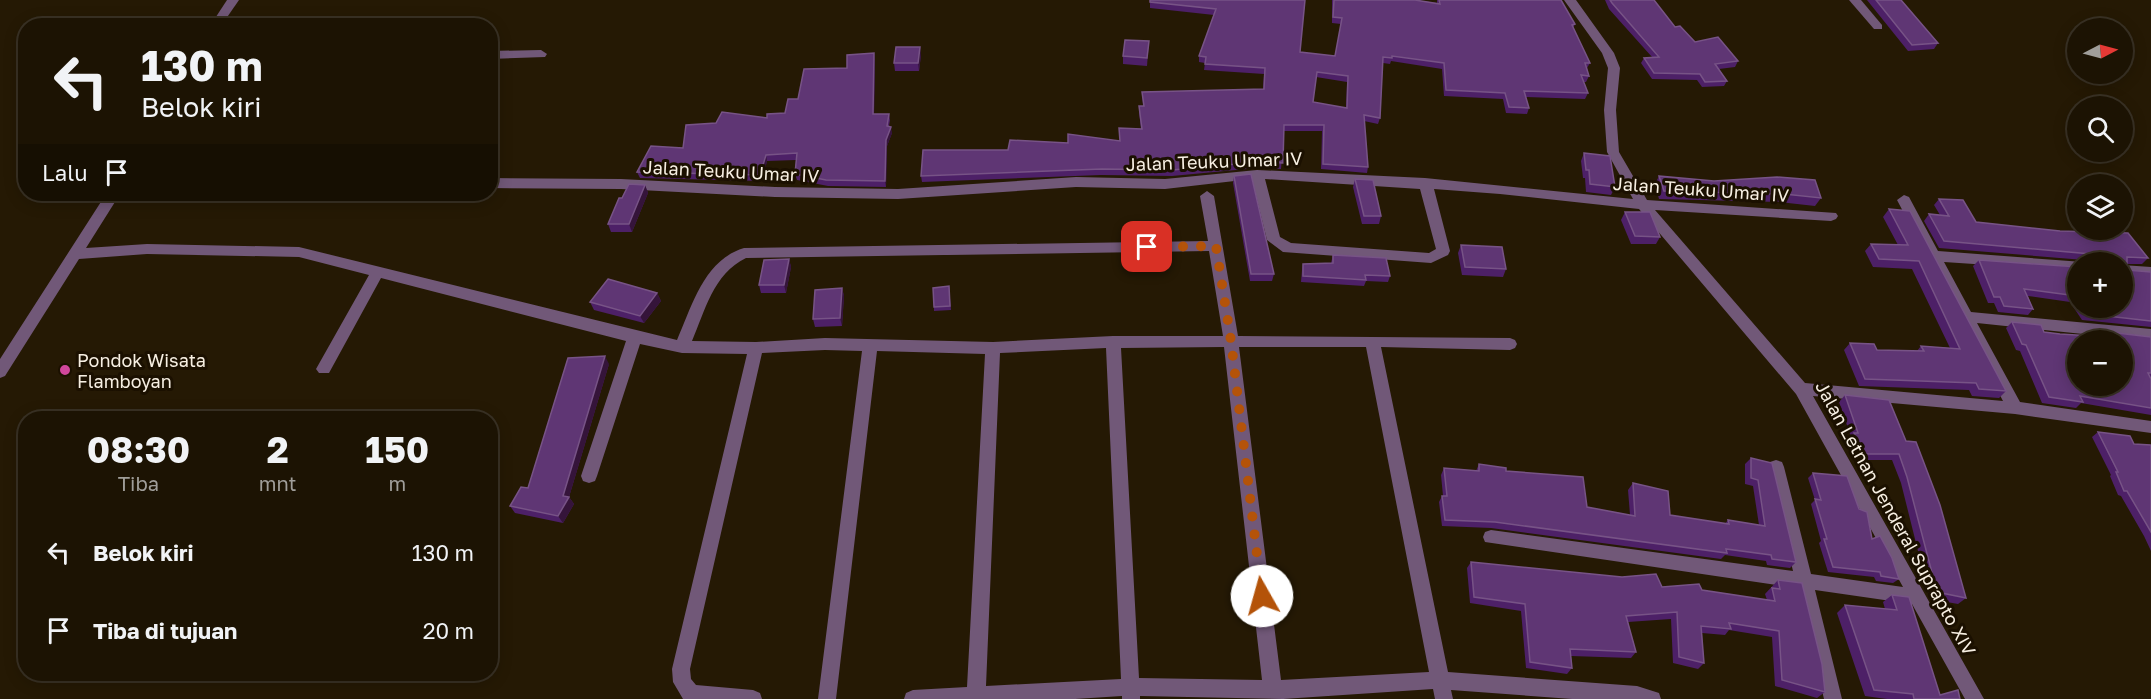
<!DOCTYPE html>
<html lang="id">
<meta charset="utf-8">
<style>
:root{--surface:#1c1303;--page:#251c0d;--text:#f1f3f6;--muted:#a09e9a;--line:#3a3225}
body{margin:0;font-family:"Golos Text",sans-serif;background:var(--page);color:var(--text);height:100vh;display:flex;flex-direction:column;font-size:22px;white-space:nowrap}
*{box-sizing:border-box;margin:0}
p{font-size:20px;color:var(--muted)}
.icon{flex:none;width:33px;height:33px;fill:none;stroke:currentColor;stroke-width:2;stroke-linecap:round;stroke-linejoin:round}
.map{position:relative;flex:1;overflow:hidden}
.panel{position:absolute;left:18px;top:411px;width:480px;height:270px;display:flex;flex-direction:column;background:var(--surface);border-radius:24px;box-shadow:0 3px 15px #0003,0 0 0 2px var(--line)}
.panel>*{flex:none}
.banner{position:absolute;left:18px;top:18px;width:480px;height:183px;border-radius:24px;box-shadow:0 3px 15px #0003,0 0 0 2px var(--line);background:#1c1303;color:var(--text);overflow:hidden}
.needle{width:39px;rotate:84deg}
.tools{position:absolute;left:2067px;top:18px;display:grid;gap:12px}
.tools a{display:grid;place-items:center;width:66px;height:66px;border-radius:50%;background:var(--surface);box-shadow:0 3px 15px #0003,0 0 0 2px var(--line);font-size:30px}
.pin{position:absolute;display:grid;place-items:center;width:51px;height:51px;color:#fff;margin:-26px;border-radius:12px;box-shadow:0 3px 9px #0006}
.me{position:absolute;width:66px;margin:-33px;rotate:353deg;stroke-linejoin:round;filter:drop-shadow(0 0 4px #0008)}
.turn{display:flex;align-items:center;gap:21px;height:126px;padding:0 24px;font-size:27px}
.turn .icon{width:78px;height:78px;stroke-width:2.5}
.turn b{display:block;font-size:42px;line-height:51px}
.then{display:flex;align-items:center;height:57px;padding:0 24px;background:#0003;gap:12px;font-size:22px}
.eta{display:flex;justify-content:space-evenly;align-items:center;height:102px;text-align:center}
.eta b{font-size:36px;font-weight:700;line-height:42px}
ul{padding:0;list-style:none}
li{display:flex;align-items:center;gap:18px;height:78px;padding:0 24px}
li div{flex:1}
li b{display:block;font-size:22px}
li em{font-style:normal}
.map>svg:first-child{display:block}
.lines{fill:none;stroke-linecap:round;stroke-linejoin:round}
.minor{fill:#715878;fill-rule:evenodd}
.wall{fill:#4d2067;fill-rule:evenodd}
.shaded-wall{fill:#35143a}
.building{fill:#5f3674;stroke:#775386;stroke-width:1.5;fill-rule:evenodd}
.route{stroke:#b45309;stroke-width:10;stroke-dasharray:0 18}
.hotel-dot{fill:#d1479c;stroke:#1b1000;stroke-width:2}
.labels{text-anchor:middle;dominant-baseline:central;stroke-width:6;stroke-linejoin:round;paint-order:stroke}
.street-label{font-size:18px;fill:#f7efe2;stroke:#1b1000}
.poi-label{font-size:18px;fill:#f7efe2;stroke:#1b1000;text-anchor:start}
</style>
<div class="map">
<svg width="2151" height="699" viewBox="0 0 2151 699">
<rect width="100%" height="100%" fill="#251904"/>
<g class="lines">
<g class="minor">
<path d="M227,0h12l-18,26h-11z"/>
<path d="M1564,0h12l38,53 6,15 -4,42 3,42 28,48 189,13 2,3 -2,3 -5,2 -176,-11 150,173 198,18 -106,-201 7,-5 5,2 29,54 145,11h-5v9l-134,-9 27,50 180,17v12l-174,-18 43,79 131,19v12l-136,-19 -202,-18 171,303h-19l-53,-95 -97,-14 27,109h-18l-27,-111 -312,-46 -2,-5 2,-5 6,-2 302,41 -25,-104 2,-5 6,-2 6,2 2,5 27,107 92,13 -107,-193 -157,-185 -139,-15 -66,-5 16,62 -2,4 -17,8 -148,-11 -16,-12 -15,-61 -87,10 -89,-2 -178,12 -123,-2 -154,-8 -131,-1v-10l131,1 154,8 123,2 178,-12 89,2 92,-9 168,8 208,21 -26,-47 -3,-42 4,-42 -6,-15zM1265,179l155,10 16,60 -7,4 -138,-10 -11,-6z"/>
<path d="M1849,0h12l21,25v4h-8z"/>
<path d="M541,50l6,4 -2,3 -55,2v-8z"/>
<path d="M1207,191l7,5 24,140 272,2 5,2 2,4 -2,4 -5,2 -129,-3 67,325 189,14 22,7 2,6h-89l-121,-9 2,9h-18l-2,-10 -150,10 -143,-3v3h-18v-3l-47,3h-171l2,-6 7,-3 54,-3 18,-333 -108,-3 -41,348h-18l44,-348 -37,-1 -63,3 -72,316 1,10 5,6 57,5 7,3 2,6h-79l-10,-17 -1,-13 75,-315 -65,-1 -42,-9 -43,132 -2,5 -6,2 -6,-2 -2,-5 45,-135 -245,-63 -52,95h-10l-3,-4 53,-94 -70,-18 -152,-3 -68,5 -74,117 -5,2v-19l106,-165h14l-34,54 61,-4 152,3 378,93c15,-34 27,-80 67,-92l464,-7 -8,-45zM1209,251l14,85h-110l-120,6 -168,-4 -69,4 -64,-1c13,-30 21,-67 54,-83zM1224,347l38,333 -123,-2 -18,-330zM1239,347h127l63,325 -148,8zM1106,348l15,331 -135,7 14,-333z"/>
<path d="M2122,265l29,2v10l-29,-2z"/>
</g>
</g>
<g class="wall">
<path d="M1305,0l-5,52 35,4 6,-32 -9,-1v-23h83l22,3v-3h124l14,24 -2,4 17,35 -3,5 2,8 -3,6h-3l5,11 -3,6 -59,-2 3,11 -2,6 -21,-1 -3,-14 -59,-3 -2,-27 -51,-8 -1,3 -7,-1 -3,55 -2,6 -14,-3 4,46 -1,6 -46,-4 1,-38h-38l-3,38 -24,-1 -85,8 -71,-1 -179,7 -1,-6 87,-26 60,-7 51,-2 22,-12 -2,-17v-6h4l-1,-14 121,-3 1,-15 -60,-4 1,-7 -6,-1v-6l15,-41 -64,-7v-6zM1316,77l31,5 -1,26 -33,-6z"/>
<path d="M1605,0h49l21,27 20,15 43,19 -3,6 -16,2 8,12 -3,5 -22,1 -5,-7 -45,-1 -11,-16 3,-5 8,-1 -43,-48z"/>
<path d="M1867,0h34l37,43 -4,6 -26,2z"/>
<path d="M1149,41l-2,25 -24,-2v-8z"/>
<path d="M921,55l-2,16h-24l-1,-8z"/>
<path d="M875,59l-1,55h15l1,6 -1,6 3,7 -5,13 -1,41 -58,-1 -31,-6 -2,-6 1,-14 -29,1 -5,20 -122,-3 -3,-6 46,-24 102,-35 13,-14 49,-31z"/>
<path d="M1584,153l31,34 -4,8 -25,-3 -1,-14h-2l-2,-17z"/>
<path d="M1234,176l40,98 -2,7h-22l-17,-98z"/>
<path d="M1659,176l162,22 -6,8 -36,-4 -120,-3 -4,-15z"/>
<path d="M1355,179l26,37 -2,8h-17l-9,-37z"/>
<path d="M645,185l3,8 -16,39h-21l-3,-8 14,-26z"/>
<path d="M1939,199l37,23 172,36 -6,6h-15v6l24,2v55l-69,-7 -12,-18 -42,-6 5,13 -5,6 -30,-3 -4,-9h-6l-15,-37 6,-6 99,7v41h44v-46h-40l2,-2 -145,-12 -15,-27 5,-7 11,1 -6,-10z"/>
<path d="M1889,209l117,182 -7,7 -27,-2 -3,-6 -110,-4 -15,-36 6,-7 27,7 40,1 4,-5 29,2 -38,-79 -39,-2 -8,-16 6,-7 27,1 -15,-28z"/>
<path d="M1625,212l35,25 -4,7h-25l-10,-24z"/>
<path d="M1461,245l45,24 -3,8 -41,-2 -4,-22z"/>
<path d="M1333,255l57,21 -2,6 -22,-1 -2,5 -63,-4 1,-12 1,-6 28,-1z"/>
<path d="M789,259l2,8 -5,26h-25l-2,-8z"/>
<path d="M949,286l2,24 -17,1v-4z"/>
<path d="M842,288l2,8 -2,30 -27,1 -2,-8z"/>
<path d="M657,293l4,8 -17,22 -50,-13 -4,-8z"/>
<path d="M2012,322l32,10 16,2 27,2 3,-3 7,1 3,-3 51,6v78l-70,-12 -5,5 -34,-5 -22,-52 -4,-1 -10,-22z"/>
<path d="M609,364l-40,133 5,7 -11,19 -48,-10 -5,-7 18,-18z"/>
<path d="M1845,395l44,5 77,198 -8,6 -28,-5 -29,-116 -9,-23h-34l-10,-20 3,-3 -12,-35z"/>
<path d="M2098,432l36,12 17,1v106l-7,-15 -23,-40 -3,-1 -8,-19 1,-1 -19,-38z"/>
<path d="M1751,458l45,104 -6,6 -23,-3 -1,-4 -41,-6 -4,4 -230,-31 -49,-2 -3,-24 3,-6h1l-2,-21 3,-7 32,3 3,-7 27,7 81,36 43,8 -2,-25 5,-7 37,32 55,9 3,-4 31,5 -6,-39 -8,-2v-20z"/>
<path d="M1813,473l59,66 27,40 -6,4 -17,-2 -2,-4 -46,-5 -9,-29 2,-2 -10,-37 4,-4 -7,-22z"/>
<path d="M1471,562l191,25 40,3 65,10 -2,-6 13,-14 47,112 -8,6 -42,-12 -3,-49 -43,-7 -4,5 -23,-2 2,30 -6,6 -25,-6 -2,-44 -43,3 8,30 -5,6 -60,-2 1,12 -5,6 -41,-6 -5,-57 -51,-8 -3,-35z"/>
<path d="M1892,595l48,100 20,4h-73l-22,-3 -28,-83 8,-8 40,4 -2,-7z"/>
</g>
<g class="shaded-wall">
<path d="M920,47l1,8 -2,16 -1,-8z"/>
<path d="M874,53l1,6 -1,61 -1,-6z"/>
<path d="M891,127l1,6 -5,13 -1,41 -1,-6 1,-41z"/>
<path d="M766,155l1,6 -5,20 -2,-6z"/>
<path d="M645,185l3,8 -16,39 -3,-8z"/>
<path d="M789,259l2,8 -5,26 -2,-8z"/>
<path d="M842,288l2,8 -2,30 -2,-8z"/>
<path d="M657,293l4,8 -17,22 -4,-7z"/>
<path d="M605,356l4,8 -40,133 5,7 -11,19 -5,-7 5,-20z"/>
</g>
<g class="building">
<path d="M1150,0h155l-5,52 35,4 7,-38 -9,-1 1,-17h81l25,4 -1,-4h122l14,24 -3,1 18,38h-5l4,13 -8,-1 7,18 -64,-2 5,17 -20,-1 -4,-14 -59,-3 -2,-27 -52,-7v2l-9,-1 -3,61 -16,-3 4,52 -45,-3 1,-39h-40l-1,38 -25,-1 -86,8 -70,-1 -181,7 2,-26h85l2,-10 58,3v-9l52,7 -1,-13 23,1 -3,-23h5l-2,-14 122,-3 1,-21 -60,-4 1,-7 -7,-1 17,-47 -66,-7zM1317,72l31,4 -1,32 -34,-6z"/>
<path d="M1610,0h44l21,27 5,-1 15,16 23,-5 20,24 -23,3 12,17 -22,1 -5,-8 -46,-1 -10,-15 15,-1 -47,-54z"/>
<path d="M1876,0h25l37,43 -26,2z"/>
<path d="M1125,40l24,1 -2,17 -24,-2z"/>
<path d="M896,47h24l-2,16h-24z"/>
<path d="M874,53l-1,61h16l-2,12 4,1 -5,13 -1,41 -59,-1 -31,-6 2,-21 -31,2 -6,20 -123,-3 14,-26 32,2 3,-23 30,-2 6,-11 45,6v-4l18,-1 3,-14h10l6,-30 43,-1v-13z"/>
<path d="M1584,153l26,3 5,31 -25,-3 -1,-14h-3z"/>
<path d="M1251,174l23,100h-23l-17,-98z"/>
<path d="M1659,176l55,5 63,-4 38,3 6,18 -37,-4 -120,-3z"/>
<path d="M1355,179l18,1 8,36h-17z"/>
<path d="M629,184l16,1 -16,39h-21l11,-26h3z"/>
<path d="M1939,199l24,1 13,22 84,9 68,2 20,25 -21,-1v13l24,2v49l-62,-7 -5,-6h38v-46h-37l1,-4 5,-1v-3l-147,-13 -15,-27 20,2z"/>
<path d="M1889,209l21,2 96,180 -27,-2 -3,-6 -111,-4 -15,-36 24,1 3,6 47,1 -3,-5 39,3 -41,-88 -40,-2 -8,-15 37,1z"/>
<path d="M1625,212h25l10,25 -25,-1z"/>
<path d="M1461,245l41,2 4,22 -41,-2z"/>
<path d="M1333,255l53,3 4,18 -25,-1 1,5 -63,-4v-12l30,-1z"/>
<path d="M789,259l-5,26h-25l5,-25z"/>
<path d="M1979,260l99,7v30l-1,-1 -53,-7 9,20 -29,-3 -4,-9h-6z"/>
<path d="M608,279l49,14 -17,23 -50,-14z"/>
<path d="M949,286l1,20 -16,1 -1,-19z"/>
<path d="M842,288l-2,30 -27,1 2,-29z"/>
<path d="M2012,322l29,3 3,7 16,2 32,2 -2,-3 12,2 -2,-4 51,6v36h-3l3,6v29l-71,-12 3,6 -34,-5 -23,-52 -4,-1zM2078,340h44v46h-44z"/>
<path d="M605,356l-42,140 6,1 -11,19 -48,-10 11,-19 7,1 40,-130z"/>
<path d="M1845,395l44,5 17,41 10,1 24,63 26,93 -29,-6 -30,-115 -8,-23h-35l-10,-21h4z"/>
<path d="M2098,432l32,4 4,8 17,1v87l-24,-41h-3l-8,-19h2z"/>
<path d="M1751,458l21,5 24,99 -24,-3 -1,-4 -45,-6 1,4 -232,-31 -50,-2 -3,-24h5l-3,-28 35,3v-7l27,4v3l77,6 4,30 48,9 -2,-33 35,8 2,24 59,9 -1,-4 37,6 -7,-46 -7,-2z"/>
<path d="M1813,473l34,3 12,33 8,3 5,27 8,-3 12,22 7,21 -18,-3 -1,-4 -47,-5 -9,-28h3l-12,-40 6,1z"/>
<path d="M1471,562l151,15 34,-3 6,13 37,-3 3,6 73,11 -3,-13 8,1 -2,-9 24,3 20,81 3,28 -43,-12 -3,-49 -50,-8 2,6 -30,-3 3,37 -25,-6 -2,-45 -51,4 10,36 -66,-3 2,19 -42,-6 -5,-58 -51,-7z"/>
<path d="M1892,595l17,2 31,98 18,-5 2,9h-46l-1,-5 -39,-4 -29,-85 52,5z"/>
</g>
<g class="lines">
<path class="route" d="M1147,247l69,-1 15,95 31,255"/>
</g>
<circle class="hotel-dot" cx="65" cy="370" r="6"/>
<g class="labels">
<g class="street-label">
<text transform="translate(1214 161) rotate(-2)">Jalan Teuku Umar IV</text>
<text transform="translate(731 171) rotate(3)">Jalan Teuku Umar IV</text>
<text transform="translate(1701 189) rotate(4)">Jalan Teuku Umar IV</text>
<text transform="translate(1896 518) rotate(61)">Jalan Letnan Jenderal Suprapto XIV</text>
</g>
<g class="poi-label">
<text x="77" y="360">Pondok Wisata<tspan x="77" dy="21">Flamboyan</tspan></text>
</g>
</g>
</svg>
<div class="tools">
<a><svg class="needle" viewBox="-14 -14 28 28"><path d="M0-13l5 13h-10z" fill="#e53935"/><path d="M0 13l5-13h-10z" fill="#a09e9a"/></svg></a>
<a><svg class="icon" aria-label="search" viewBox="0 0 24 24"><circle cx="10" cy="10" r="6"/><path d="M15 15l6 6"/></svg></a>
<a><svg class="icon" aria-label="layers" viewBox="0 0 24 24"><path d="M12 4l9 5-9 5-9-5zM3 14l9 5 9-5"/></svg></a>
<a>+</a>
<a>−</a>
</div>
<div class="pin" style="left:1147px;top:247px;background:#d93025"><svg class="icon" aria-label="arrive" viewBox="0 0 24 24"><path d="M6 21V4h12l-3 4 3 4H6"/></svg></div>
<svg class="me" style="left:1262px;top:596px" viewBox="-20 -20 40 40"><circle r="19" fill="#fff"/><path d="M0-13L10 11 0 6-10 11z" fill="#b45309"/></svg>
<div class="banner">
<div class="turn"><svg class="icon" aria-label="left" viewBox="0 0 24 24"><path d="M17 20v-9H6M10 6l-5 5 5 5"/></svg><div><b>130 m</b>Belok kiri</div></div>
<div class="then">Lalu<svg class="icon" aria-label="arrive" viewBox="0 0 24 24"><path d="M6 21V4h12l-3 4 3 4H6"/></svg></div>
</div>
<section class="panel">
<div class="eta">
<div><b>08:30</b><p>Tiba</p></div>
<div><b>2</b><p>mnt</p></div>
<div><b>150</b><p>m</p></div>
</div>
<ul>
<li><svg class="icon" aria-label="left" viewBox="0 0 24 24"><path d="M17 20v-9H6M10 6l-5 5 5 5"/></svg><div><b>Belok kiri</b></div><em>130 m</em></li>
<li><svg class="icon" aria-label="arrive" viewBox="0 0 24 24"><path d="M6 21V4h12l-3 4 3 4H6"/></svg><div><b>Tiba di tujuan</b></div><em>20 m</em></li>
</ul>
</section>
</div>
